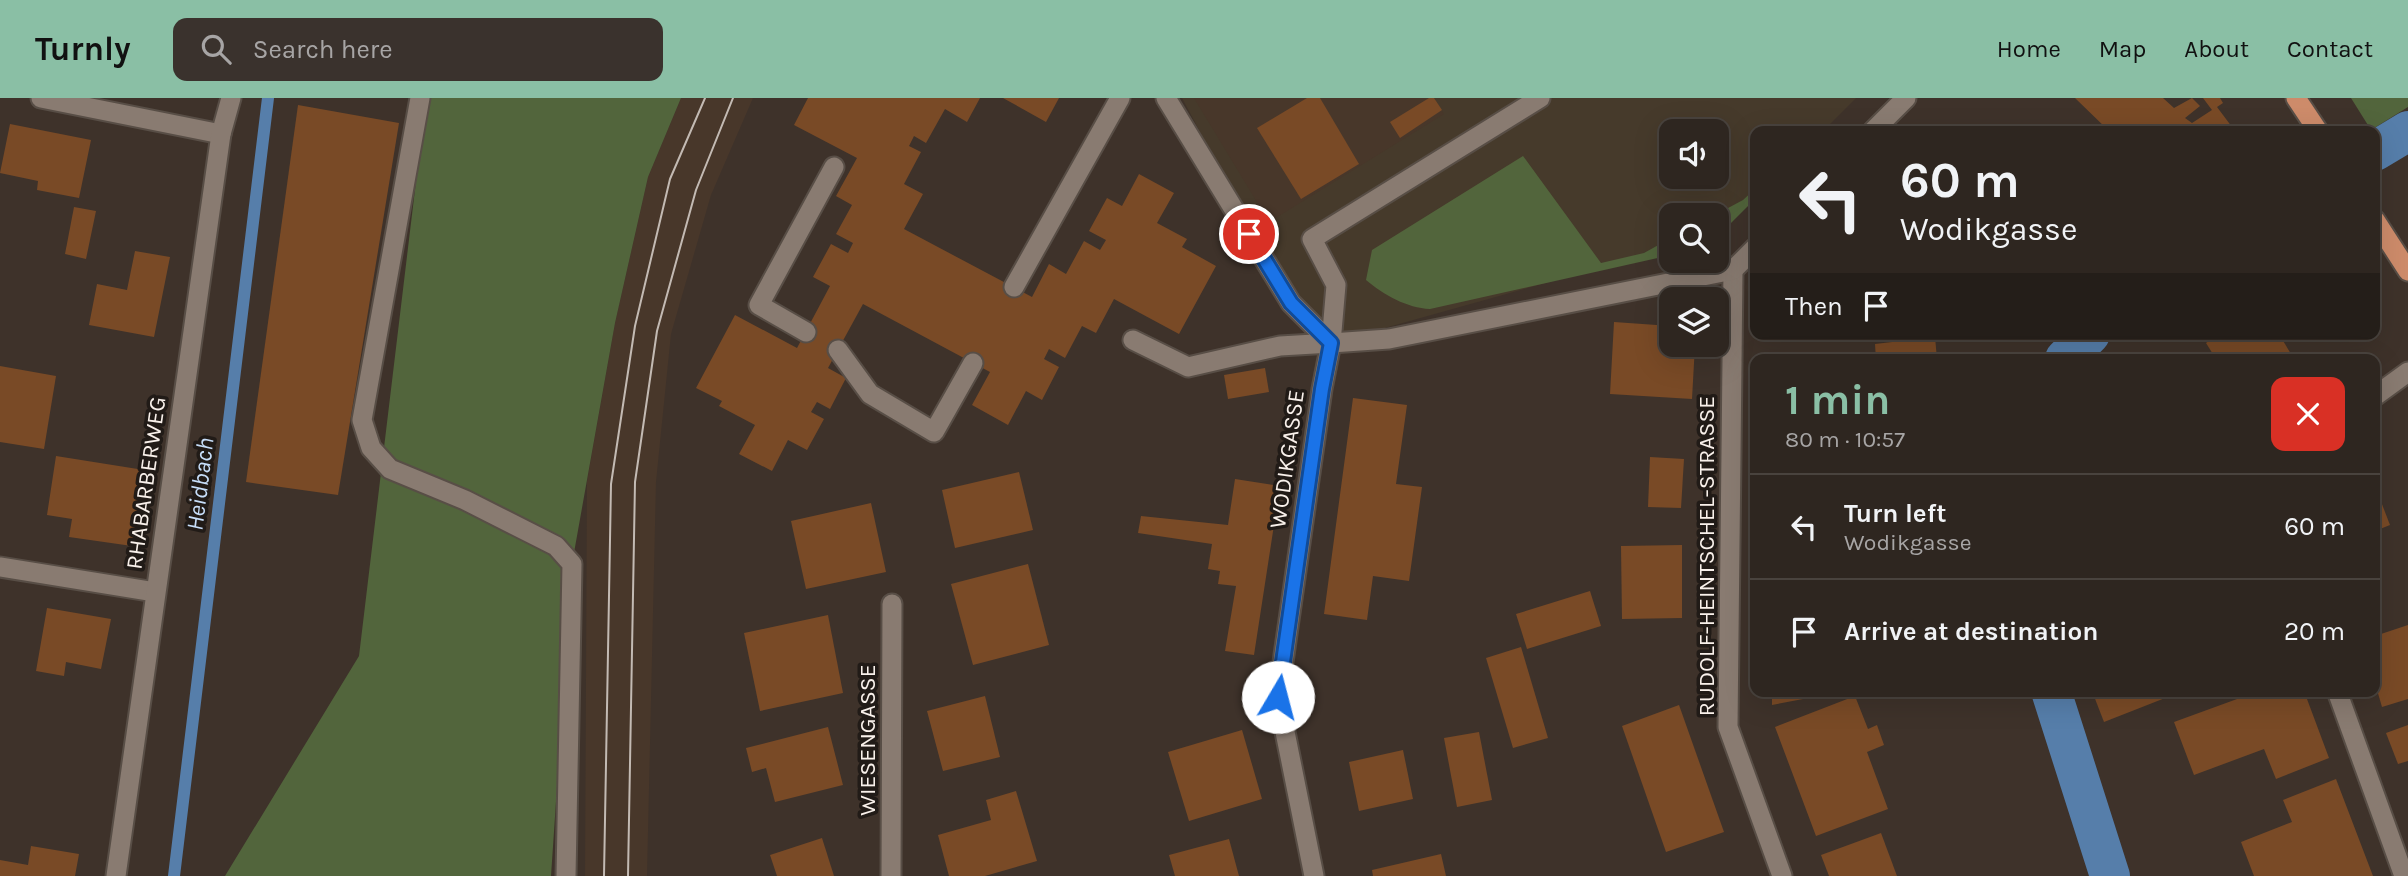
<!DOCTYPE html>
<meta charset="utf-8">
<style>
:root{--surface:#2e2620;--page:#3a322d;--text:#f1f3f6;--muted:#a7a5a5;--line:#49433e;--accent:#8abfa5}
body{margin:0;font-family:Karla,sans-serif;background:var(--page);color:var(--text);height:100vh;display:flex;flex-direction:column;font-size:26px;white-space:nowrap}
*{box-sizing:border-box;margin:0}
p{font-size:23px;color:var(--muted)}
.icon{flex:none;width:38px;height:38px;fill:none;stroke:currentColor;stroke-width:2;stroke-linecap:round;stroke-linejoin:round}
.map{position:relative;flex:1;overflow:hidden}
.details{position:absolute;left:1750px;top:256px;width:630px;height:343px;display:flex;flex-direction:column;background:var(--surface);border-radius:14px;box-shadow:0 7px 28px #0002,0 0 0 2px var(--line)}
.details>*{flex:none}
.guide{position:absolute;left:1750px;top:28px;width:630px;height:214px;border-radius:14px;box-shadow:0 7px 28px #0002,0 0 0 2px var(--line);background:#2e2620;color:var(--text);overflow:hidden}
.fabs{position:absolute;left:1659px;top:21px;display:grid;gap:14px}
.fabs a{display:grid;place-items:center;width:70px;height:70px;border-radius:14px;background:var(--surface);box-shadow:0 7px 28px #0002,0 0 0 2px var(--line);font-size:35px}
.pin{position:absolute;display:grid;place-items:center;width:60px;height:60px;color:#fff;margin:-30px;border:4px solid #fff;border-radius:50%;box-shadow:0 2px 7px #0007}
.me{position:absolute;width:77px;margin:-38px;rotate:8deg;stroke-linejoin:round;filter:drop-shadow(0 0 5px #0008)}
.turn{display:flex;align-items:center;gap:24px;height:147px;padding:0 35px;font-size:32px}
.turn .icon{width:91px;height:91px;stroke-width:2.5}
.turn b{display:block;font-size:49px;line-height:60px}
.then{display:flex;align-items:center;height:66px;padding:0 35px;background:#0003;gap:14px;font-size:26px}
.round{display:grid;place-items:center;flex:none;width:74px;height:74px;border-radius:14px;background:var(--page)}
.headline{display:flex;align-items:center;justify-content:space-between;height:119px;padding:0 35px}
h1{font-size:42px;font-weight:700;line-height:52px;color:var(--accent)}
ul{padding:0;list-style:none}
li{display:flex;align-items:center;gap:21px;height:105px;padding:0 35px;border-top:2px solid var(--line)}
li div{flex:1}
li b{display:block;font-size:26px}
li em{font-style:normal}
header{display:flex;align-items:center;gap:42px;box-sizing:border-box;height:98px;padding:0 35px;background:var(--accent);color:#111}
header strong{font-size:33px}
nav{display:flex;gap:38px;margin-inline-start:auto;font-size:24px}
.search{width:490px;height:63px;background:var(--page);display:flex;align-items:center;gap:18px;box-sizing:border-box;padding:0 24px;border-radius:14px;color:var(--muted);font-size:26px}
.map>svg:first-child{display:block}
.commercial{fill:#463a2b;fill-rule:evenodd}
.built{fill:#48372a}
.green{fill:#52653c}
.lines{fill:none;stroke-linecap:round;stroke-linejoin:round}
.stream{stroke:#567eaa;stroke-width:12}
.canal{stroke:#567eaa;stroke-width:40}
.building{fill:#794a26}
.service-casing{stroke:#584e46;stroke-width:23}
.minor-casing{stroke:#584e46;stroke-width:23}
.primary-casing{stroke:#584e46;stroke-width:23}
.service{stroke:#897b71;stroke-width:19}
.minor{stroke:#897b71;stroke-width:19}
.primary{stroke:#cd8b6a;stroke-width:19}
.tram{stroke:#c3bab3;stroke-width:2}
.route-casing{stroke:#114b97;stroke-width:18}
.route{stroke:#1a73e8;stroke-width:12}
.labels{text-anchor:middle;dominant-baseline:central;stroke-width:7;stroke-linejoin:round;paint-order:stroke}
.street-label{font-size:23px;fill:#f9f1eb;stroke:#211b17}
.water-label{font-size:24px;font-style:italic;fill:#c7def9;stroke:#211b17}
</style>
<header>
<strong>Turnly</strong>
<div class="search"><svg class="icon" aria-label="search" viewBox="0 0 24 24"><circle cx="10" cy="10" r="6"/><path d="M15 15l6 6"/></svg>Search here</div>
<nav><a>Home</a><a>Map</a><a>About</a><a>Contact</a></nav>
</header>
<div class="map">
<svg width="2408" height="778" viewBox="0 0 2408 778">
<rect width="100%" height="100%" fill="#3e322a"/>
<path class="commercial" d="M1182,0h674l-33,33h-68v68l-38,16h-46v33l-340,95 -40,-40zM1671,33h46v46h-46z"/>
<g class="built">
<path d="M681,0h72l-42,97 -40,139 -15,148 -9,394h-62l2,-395 28,-158 33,-146z"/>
<path d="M1194,0h240l10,16 -175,108z"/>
</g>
<g class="green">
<path d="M426,0h255l-33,79 -33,146 -43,241 -21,312h-326l134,-220z"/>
<path d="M2351,0h57v9l-37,23z"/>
<path d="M1523,58l78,107 43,-10 27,-15v17l-241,54c-23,-1 -46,-14 -64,-29l6,-30z"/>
<path d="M1755,91v10l-38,38 -2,-22 28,-15z"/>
</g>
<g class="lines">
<path class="stream" d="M174,778l94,-778"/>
<g class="canal">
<path d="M2375,53l33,-20"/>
<path d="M2065,261l25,-25"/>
<path d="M2051,593l59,185"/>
</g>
</g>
<g class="building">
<path d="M808,0h172l-13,24 -22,-13 -19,34 -12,-7 -5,10 12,6 -17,32 19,10 -19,35 128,68 17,-33 17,10 18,-33 16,9 6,-10 -17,-9 18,-33 15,8 17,-32 35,19 -17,30 30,16 -5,8 34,19 -37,68 -65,-35 -18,34 -14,-7 -17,32 -16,-9 -5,10 15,8 -17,33 -16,-9 -18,34 -36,-20 18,-33 -127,-68 -35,64 18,10 -16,31 -13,-7 -6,10 13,7 -17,31 -19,-10 -16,31 -33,-17 16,-29 -36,-19 3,-5 -26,-13 39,-73 62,33 33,-62 -17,-9 18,-33 17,9 5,-10 -17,-9 16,-29 -16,-9 21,-38 -63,-33z"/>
<path d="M1003,0h56l-13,24z"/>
<path d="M1307,0h13l39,66 -58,35 -44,-71z"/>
<path d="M1429,0h5l8,12 -42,28 -10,-16z"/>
<path d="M2075,0h88l11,10 18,-10 8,8 -15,12 7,5 20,-13 -9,-12h17l3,5 -6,4 18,24h-126z"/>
<path d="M298,7l101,18 -61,372 -92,-13z"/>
<path d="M10,26l81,16 -12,58 -42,-8 1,-9 -38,-8z"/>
<path d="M74,109l22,4 -10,48 -21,-5z"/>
<path d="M135,153l35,6 -16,80 -65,-12 8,-41 30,6z"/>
<path d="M1614,224l57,4v19h24l-3,54 -82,-5z"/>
<path d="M2219,236h60l15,25h-78l-10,-16z"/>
<path d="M1935,239l2,22h-61l-1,-15z"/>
<path d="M0,268l56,10 -12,73 -44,-7z"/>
<path d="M1265,270l4,24 -41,7 -4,-24z"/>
<path d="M1353,300l54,7 -11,79 26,3 -13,94 -36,-5 -6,44 -43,-6z"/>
<path d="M56,358l88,14 -12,76 -63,-9 3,-18 -25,-4z"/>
<path d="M1650,359l34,2 -3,49 -33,-1z"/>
<path d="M1019,374l14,58 -78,18 -13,-58z"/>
<path d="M1235,381l45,7 -26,169 -29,-4 11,-65 -18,-2 2,-13 -12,-2 4,-25 -74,-11 3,-17 87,9z"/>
<path d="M2375,388l15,39 -15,6z"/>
<path d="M871,405l15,69 -80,17 -15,-68z"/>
<path d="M1682,447v73l-60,1 -1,-73z"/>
<path d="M1028,466l21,81 -76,20 -22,-81z"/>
<path d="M1590,493l11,35 -74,23 -11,-35z"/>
<path d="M47,510l64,11 -10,50 -35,-7 -2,14 -28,-5z"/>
<path d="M828,517l15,78 -83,18 -16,-78z"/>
<path d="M2408,527v74l-26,8 -7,-24v-47z"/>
<path d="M1521,549l27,91 -35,10 -27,-90z"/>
<path d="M1772,593h48l-1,5 -47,9z"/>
<path d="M2092,593h91l-79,31z"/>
<path d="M2246,593h58l25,67 -53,21 -12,-30 -70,26 -20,-53 74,-27z"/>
<path d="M985,598l15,61 -57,14 -16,-60z"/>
<path d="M1855,598l13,33 9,-4 7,20 -17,7 21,57 -72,27 -41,-109z"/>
<path d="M1679,607l45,127 -58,20 -44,-126z"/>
<path d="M2408,627v36l-10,3 -12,-31z"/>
<path d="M828,629l15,58 -68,17 -9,-34 -14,4 -6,-24z"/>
<path d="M1242,632l20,69 -73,22 -21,-69z"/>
<path d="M1479,634l13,68 -35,7 -13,-69z"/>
<path d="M1403,652l10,49 -54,12 -10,-49z"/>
<path d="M2336,681l37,97h-119l-13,-34 51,-20 -9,-22z"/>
<path d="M1016,693l21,70 -52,15h-36l-11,-41 53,-15 -5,-20z"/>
<path d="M1881,735l16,43h-68l-8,-21z"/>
<path d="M822,740l12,38h-57l-7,-21z"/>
<path d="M1229,741l10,37h-64l-6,-21z"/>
<path d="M31,748l48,8 -4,22h-75v-16l28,5z"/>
<path d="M1441,756l5,22h-73l-1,-6z"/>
</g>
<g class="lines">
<defs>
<g id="service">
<path d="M420,0l-58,322 9,28 19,21 75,31 91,46 16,18 -6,312"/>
<path d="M1014,189l106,-189"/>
<path d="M806,234l-47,-27 75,-138"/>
<path d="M1133,242l55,27 92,-21 51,-3 5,-58 -24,-46 228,-141"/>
<path d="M838,252l32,44 64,38 39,-69"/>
</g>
<g id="minor">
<path d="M41,0l180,36"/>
<path d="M1166,0l125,205 40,40 -9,46 -44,308 36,179"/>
<path d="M1873,33l33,-33"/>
<path d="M1733,172l-5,457 54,149"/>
<path d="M1331,245l58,-4 344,-69 22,-22"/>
<path d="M2375,298l33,-24"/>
<path d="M0,469l155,25"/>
<path d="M2337,593l67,185"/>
<path d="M116,778l105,-742 10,-36"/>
<path d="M891,778l1,-272"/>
</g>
<g id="primary">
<path d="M2296,0l22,33"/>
<path d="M2375,122l33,51"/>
</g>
</defs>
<use href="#service" class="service-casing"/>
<use href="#minor" class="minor-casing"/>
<use href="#primary" class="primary-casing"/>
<use href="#service" class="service"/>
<use href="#minor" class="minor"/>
<use href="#primary" class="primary"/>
<g class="tram">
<path d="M604,778l7,-392 24,-158 35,-147 35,-81"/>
<path d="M628,778l7,-394 22,-151 39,-141 37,-92"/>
</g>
</g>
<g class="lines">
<defs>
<path id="route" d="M1249,136l42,69 40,40 -9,46 -44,308"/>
</defs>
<use href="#route" class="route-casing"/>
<use href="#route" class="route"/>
</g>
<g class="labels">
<g class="street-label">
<text transform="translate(1287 361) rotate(-82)">WODIKGASSE</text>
<text transform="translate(146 385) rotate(-82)">RHABARBERWEG</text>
<text transform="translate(1706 458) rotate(-90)">RUDOLF-HEINTSCHEL-STRASSE</text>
<text transform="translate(867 642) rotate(-90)">WIESENGASSE</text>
</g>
<g class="water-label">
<text transform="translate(200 386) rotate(-83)">Heidbach</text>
</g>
</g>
</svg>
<div class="fabs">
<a><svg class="icon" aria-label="sound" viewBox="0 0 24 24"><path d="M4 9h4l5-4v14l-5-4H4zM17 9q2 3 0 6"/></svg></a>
<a><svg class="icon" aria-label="search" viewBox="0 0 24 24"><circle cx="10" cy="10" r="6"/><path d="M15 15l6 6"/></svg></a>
<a><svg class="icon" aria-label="layers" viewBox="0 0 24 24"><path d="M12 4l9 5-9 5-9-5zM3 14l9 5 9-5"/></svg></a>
</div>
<div class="pin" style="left:1249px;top:136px;background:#d93025"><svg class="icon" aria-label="arrive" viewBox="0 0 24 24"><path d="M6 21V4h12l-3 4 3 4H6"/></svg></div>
<svg class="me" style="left:1278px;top:599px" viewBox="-20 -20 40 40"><circle r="19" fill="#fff"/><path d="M0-13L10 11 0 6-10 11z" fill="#1a73e8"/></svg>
<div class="guide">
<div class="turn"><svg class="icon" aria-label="left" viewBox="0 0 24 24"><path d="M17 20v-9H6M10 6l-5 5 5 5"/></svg><div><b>60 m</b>Wodikgasse</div></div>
<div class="then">Then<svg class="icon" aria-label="arrive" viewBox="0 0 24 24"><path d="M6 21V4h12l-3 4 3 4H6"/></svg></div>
</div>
<section class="details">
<div class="headline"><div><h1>1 min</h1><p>80 m · 10:57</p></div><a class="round" style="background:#d93025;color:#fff"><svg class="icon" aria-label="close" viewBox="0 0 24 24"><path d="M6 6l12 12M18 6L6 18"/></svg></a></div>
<ul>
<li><svg class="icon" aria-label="left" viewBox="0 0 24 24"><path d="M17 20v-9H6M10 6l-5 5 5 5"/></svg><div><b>Turn left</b><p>Wodikgasse</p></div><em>60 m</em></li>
<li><svg class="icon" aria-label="arrive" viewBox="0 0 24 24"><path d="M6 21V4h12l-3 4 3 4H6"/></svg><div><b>Arrive at destination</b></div><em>20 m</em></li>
</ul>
</section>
</div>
